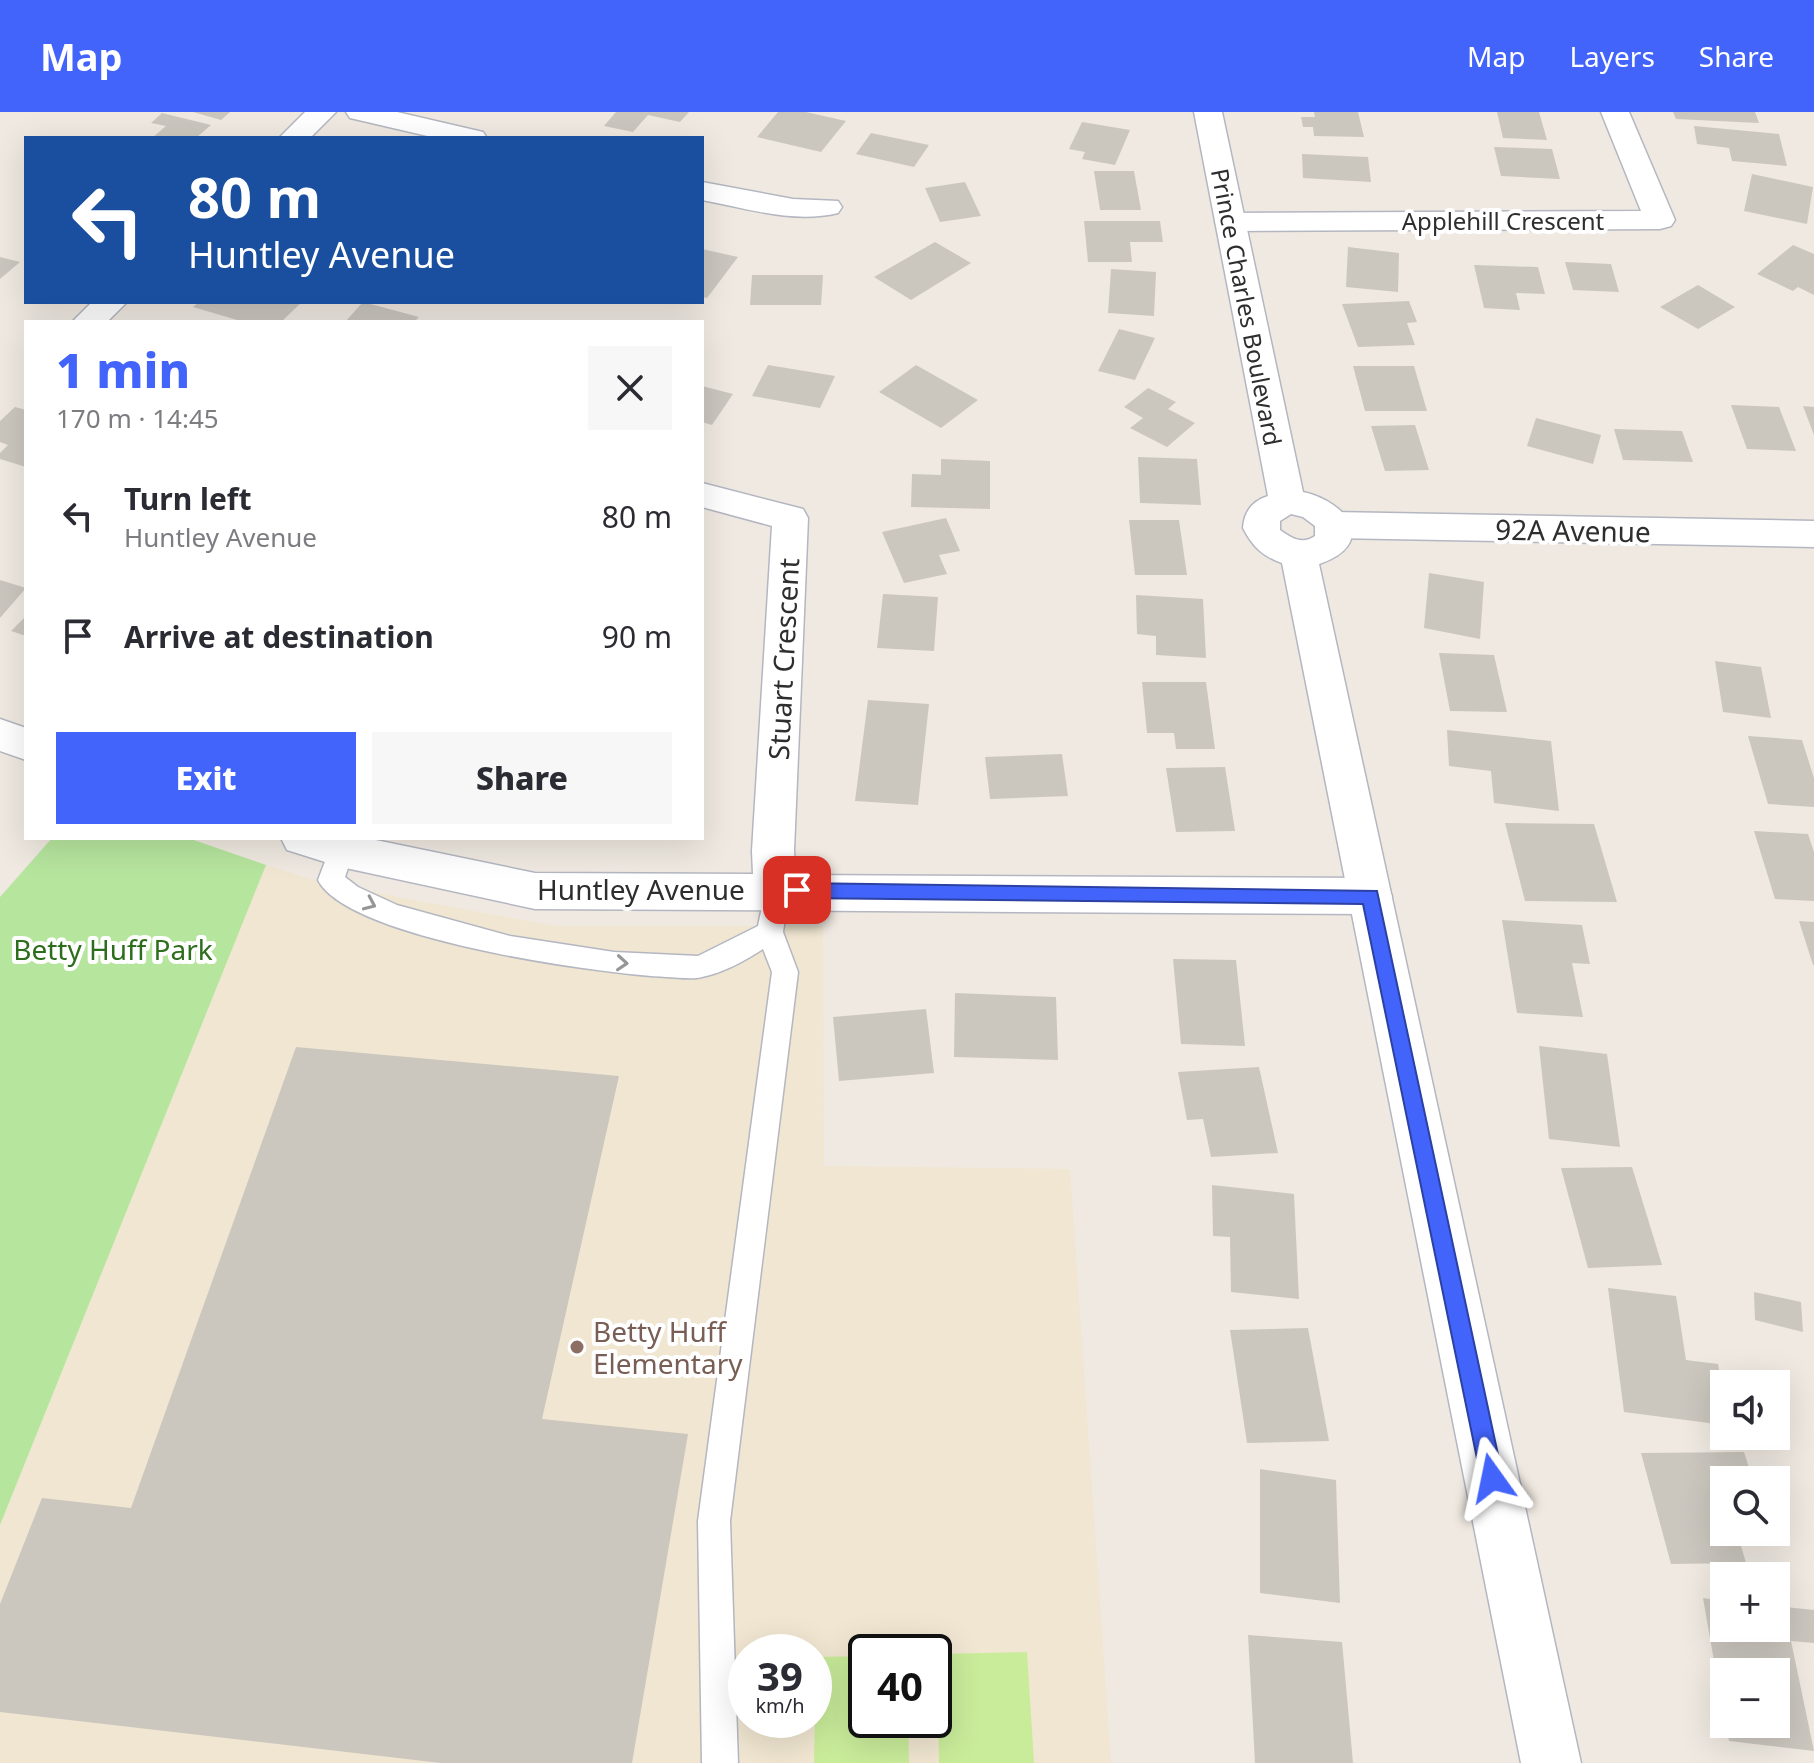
<!DOCTYPE html>
<meta charset="utf-8">
<style>
:root{--surface:#fff;--page:#f7f7f7;--text:#2b2b33;--muted:#7c7c81;--accent:#4264fb}
body{margin:0;font-family:"Noto Sans",sans-serif;background:var(--page);color:var(--text);height:100vh;display:flex;flex-direction:column;font-size:30px;white-space:nowrap}
*{box-sizing:border-box;margin:0}
p{font-size:26px;color:var(--muted)}
.icon{flex:none;width:44px;height:44px;fill:none;stroke:currentColor;stroke-width:2;stroke-linecap:round;stroke-linejoin:round}
.map{position:relative;flex:1;overflow:hidden}
.panel{position:absolute;left:24px;top:208px;width:680px;height:520px;display:flex;flex-direction:column;background:var(--surface);border-radius:0px;box-shadow:0 8px 32px #0002}
.panel>*{flex:none}
.top-card{position:absolute;left:24px;top:24px;width:680px;height:168px;border-radius:0px;box-shadow:0 8px 32px #0002;background:#1a4fa0;color:#fff;overflow:hidden}
.fabs{position:absolute;left:1710px;top:1258px;display:grid;gap:16px}
.fabs a{display:grid;place-items:center;width:80px;height:80px;border-radius:0px;background:var(--surface);box-shadow:0 8px 32px #0002;font-size:40px}
.speed{position:absolute;left:728px;top:1522px;display:flex;gap:16px;font-size:40px;font-weight:700;text-align:center}
.speed>*{display:grid;place-content:center;width:104px;height:104px;border-radius:50%;background:var(--surface);box-shadow:0 8px 32px #0002;line-height:1}
.speed small{font-size:20px;font-weight:400}
.speed .limit{border:4px solid #111;border-radius:12px;background:#fff;color:#111}
.pin{position:absolute;display:grid;place-items:center;width:68px;height:68px;color:#fff;margin:-34px;border-radius:16px;box-shadow:0 4px 12px #0006}
.me{position:absolute;width:88px;margin:-44px;rotate:348deg;stroke-linejoin:round;filter:drop-shadow(0 0 6px #0008)}
.turn{display:flex;align-items:center;gap:28px;height:168px;padding:0 32px;font-size:36px}
.turn .icon{width:104px;height:104px;stroke-width:2.5}
.turn b{display:block;font-size:56px;line-height:68px}
.round{display:grid;place-items:center;flex:none;width:84px;height:84px;border-radius:0px;background:var(--page)}
.head{display:flex;align-items:center;justify-content:space-between;height:136px;padding:0 32px}
h1{font-size:48px;font-weight:800;line-height:60px;color:var(--accent)}
.button{display:flex;gap:16px;margin-top:auto;padding:16px 32px}
.button a{flex:1;height:92px;border-radius:0px;background:var(--accent);color:#fff;font-size:32px;font-weight:800;line-height:92px;text-align:center}
.button a+a{background:var(--page);color:var(--text)}
ul{padding:0;list-style:none}
li{display:flex;align-items:center;gap:24px;height:120px;padding:0 32px}
li div{flex:1}
li b{display:block;font-size:30px}
li em{font-style:normal}
header{display:flex;align-items:center;gap:48px;box-sizing:border-box;height:112px;padding:0 40px;background:var(--accent);color:#fff}
header strong{font-size:38px}
nav{display:flex;gap:44px;margin-inline-start:auto;font-size:28px}
.map>svg:first-child{display:block}
.education{fill:#f0e6d1;fill-rule:evenodd}
.green{fill:#b6e59e}
.pitch{fill:#c9ec9a}
.building{fill:#cbc7bf}
.lines{fill:none;stroke-linecap:round;stroke-linejoin:round}
.service-casing{stroke:#b4b7c1;stroke-width:3}
.minor-casing{stroke:#b4b7c1;stroke-width:3}
.tertiary-casing{stroke:#b4b7c1;stroke-width:3}
.service{fill:#fff;fill-rule:evenodd}
.minor{fill:#fff;fill-rule:evenodd}
.tertiary{fill:#fff;fill-rule:evenodd}
.oneway{stroke:#969696}
.route{fill:#4264fb;stroke:#2b41a3;stroke-width:2}
.education-dot{fill:#8d6e63;stroke:#fff;stroke-width:3}
.labels{text-anchor:middle;dominant-baseline:central;stroke-width:8;stroke-linejoin:round;paint-order:stroke}
.far-street-label{font-size:24px;fill:#2e2e2e;stroke:#fff}
.street-label{font-size:28px;fill:#2e2e2e;stroke:#fff}
.park-label{font-size:28px;fill:#2c6e1b;stroke:#fff}
.education-label{font-size:28px;fill:#785e54;stroke:#fff;text-anchor:start}
</style>
<header>
<strong>Map</strong>
<nav><a>Map</a><a>Layers</a><a>Share</a></nav>
</header>
<div class="map">
<svg width="1814" height="1651" viewBox="0 0 1814 1651">
<rect width="100%" height="100%" fill="#efe9e1"/>
<path class="education" d="M266,753l61,19 228,42h268l1,240 246,3 41,594h-1111v-238zM746,1540h68v68h-68zM866,1540h68v68h-68z"/>
<path class="green" d="M52,726h136l78,27 -266,660v-628z"/>
<g class="pitch">
<path d="M1027,1540l7,111h-95l-2,-109z"/>
<path d="M866,1544v64h42l1,43h-95l2,-106z"/>
</g>
<g class="building">
<path d="M193,0h37l-9,8z"/>
<path d="M616,0h73l-9,10 -32,-7 -15,17 -29,-6z"/>
<path d="M778,0h28l40,9 -25,31 -64,-15z"/>
<path d="M1314,0h44l6,25 -50,-1 -1,-9h-10l-2,-10h14z"/>
<path d="M1497,0h42l8,28 -44,-2z"/>
<path d="M1673,0h82l4,11 -83,-4z"/>
<path d="M162,1l49,12 -15,13h-44l14,-12 -15,-3z"/>
<path d="M1082,10l48,8 -15,35 -33,-6 3,-7 -16,-3z"/>
<path d="M1694,14l85,8 8,32 -55,-5 -3,-13 -32,-4z"/>
<path d="M871,21l58,12 -15,22 -58,-13z"/>
<path d="M1494,35l58,2 8,30 -59,-3z"/>
<path d="M1302,42l66,3 3,25 -68,-4z"/>
<path d="M1094,59h40l7,39h-41z"/>
<path d="M1752,62l61,13 -6,37 -63,-13z"/>
<path d="M965,70l16,34 -41,6 -15,-34z"/>
<path d="M1084,109h76l3,21h-33l2,20h-44z"/>
<path d="M935,130l36,21 -60,37 -37,-23z"/>
<path d="M1793,133l21,9v41l-16,-8 -5,4 -36,-17z"/>
<path d="M1348,135l51,6 -1,39 -52,-5z"/>
<path d="M702,137l36,8 -31,41 -5,-1z"/>
<path d="M0,145l20,5 -20,17z"/>
<path d="M1565,150l46,2 8,28 -46,-2z"/>
<path d="M1474,153l64,2 7,27 -29,-1 4,17 -36,-2z"/>
<path d="M1111,157l45,3 -2,44 -46,-3z"/>
<path d="M752,163h71l-2,30h-71z"/>
<path d="M1698,173l37,22 -37,22 -38,-22z"/>
<path d="M1409,189l8,21 -10,1 8,22 -57,2 -16,-43z"/>
<path d="M199,190h103l-21,20h-37l-51,-15z"/>
<path d="M363,190l56,15 -5,5h-69z"/>
<path d="M1119,217l36,9 -20,42 -37,-9z"/>
<path d="M768,253l67,11 -15,32 -68,-12z"/>
<path d="M916,253l62,35 -37,28 -62,-36z"/>
<path d="M1353,254h61l13,45h-62z"/>
<path d="M702,274l31,8 -21,31 -10,-3z"/>
<path d="M1148,276l28,14 -8,7 27,14 -28,24 -37,-19 13,-10 -19,-11z"/>
<path d="M1731,293l48,2 17,44 -49,-2z"/>
<path d="M1803,294l11,1v28z"/>
<path d="M15,295l11,3v57l-26,-8v-6l8,-8 -8,-3v-21z"/>
<path d="M1536,306l65,17 -8,29 -66,-18z"/>
<path d="M1415,313l14,45 -44,1 -14,-45z"/>
<path d="M1614,317l68,2 11,31 -70,-2z"/>
<path d="M1138,345l59,2 4,46 -61,-2z"/>
<path d="M941,347l49,2v48l-79,-2 1,-33 29,1z"/>
<path d="M946,406l14,33 -21,4 8,19 -43,9 -22,-51z"/>
<path d="M1129,408h50l8,55h-52z"/>
<path d="M1429,461l55,9 -4,57 -56,-11z"/>
<path d="M0,468l26,8 -26,30z"/>
<path d="M883,482l55,3 -4,54 -57,-3z"/>
<path d="M1136,483l67,4 3,59 -50,-3v-19l-19,-2z"/>
<path d="M26,504v20l-15,-5z"/>
<path d="M1439,541l55,2 13,57 -57,-1z"/>
<path d="M1715,549l46,6 10,51 -48,-6z"/>
<path d="M1142,570h64l9,67h-39l-2,-16h-27z"/>
<path d="M868,588l61,4 -11,101 -63,-4z"/>
<path d="M1447,618l104,11 8,70 -65,-8 -3,-32 -42,-5z"/>
<path d="M1748,624l54,4 12,38v29l-46,-3z"/>
<path d="M1062,642l6,42 -78,3 -5,-42z"/>
<path d="M1225,655l10,64 -59,1 -10,-64z"/>
<path d="M1505,711l89,1 23,78 -92,-1z"/>
<path d="M1754,719l54,3 6,18v49l-39,-2z"/>
<path d="M1502,808l80,5 8,39 -18,-1 11,54 -66,-4z"/>
<path d="M1799,809l15,1v43h-1z"/>
<path d="M1173,847l63,1 9,86 -64,-2z"/>
<path d="M955,881l101,4 2,63 -104,-3z"/>
<path d="M926,897l8,64 -95,8 -6,-64z"/>
<path d="M1539,934l68,8 13,93 -71,-8z"/>
<path d="M296,935l323,29 -77,343 146,15 -56,329h-191l-441,-51v-108l42,-106 89,10z"/>
<path d="M1259,955l19,86 -67,4 -8,-38 -16,1 -9,-48z"/>
<path d="M1632,1055l30,98 -74,3 -27,-100z"/>
<path d="M1212,1073l82,9 5,105 -68,-7 -1,-55 -17,-1z"/>
<path d="M1608,1176l68,8 10,64 32,4 6,33v28l-100,-13z"/>
<path d="M1754,1180l47,10 2,30 -48,-12z"/>
<path d="M1308,1216l21,113 -82,2 -17,-113z"/>
<path d="M1744,1340l9,28h-29v52h13l9,31 -75,1 -30,-111z"/>
<path d="M1260,1357l76,11 4,123 -80,-10z"/>
<path d="M1703,1486l21,3v27h52v-22l38,4v33l-23,-2 23,110 -85,-10 -4,-17h51v-52h-52l-2,35z"/>
<path d="M1248,1523l94,7 11,121h-98z"/>
</g>
<g class="lines">
<defs>
<path id="service" d="M341,728l9,3 4,7 -9,27 13,10 39,18 113,31 104,16 84,4 60,-30 9,-43 9,-4 9,4 4,7 -6,42 15,40 -68,549 8,242h-36l-4,-242 74,-549 -9,-23c-17,11 -40,24 -61,28 -11,3 -25,0 -36,0 -66,-3 -318,-38 -348,-97l14,-37z"/>
<g id="minor">
<path d="M305,0h31l-26,26h-31z"/>
<path d="M346,0h51l86,20 4,6h-51l-86,-20z"/>
<path d="M1601,0h28l46,108 -4,6 -11,3 -430,2 -11,-3 -4,-6 4,-6 11,-3 411,-2z"/>
<path d="M702,70l91,17 45,2 4,6 -4,6c-44,11 -93,-5 -136,-13z"/>
<path d="M92,190h35l-20,20h-35z"/>
<path d="M702,371l101,26 5,9 -14,333 2,24 574,3 15,5 7,13 -7,13 -15,5 -835,-5 -194,-42 -54,-17 -6,-12h85l169,35 218,1 -1,-23 20,-325 -70,-19z"/>
<path d="M1333,400l481,9v26l-481,-9 -13,-4 -5,-9 5,-9z"/>
<path d="M0,607l26,9v32l-26,-9z"/>
</g>
<path id="tertiary" d="M1194,0h28l81,380c45,10 75,52 16,72l262,1199h-60l-239,-1200c-20,-7 -29,-16 -39,-35 1,-16 9,-27 25,-32zM1291,402l12,3 12,9v10c-13,9 -24,2 -35,-6v-9z"/>
</defs>
<use href="#service" class="service-casing"/>
<use href="#minor" class="minor-casing"/>
<use href="#tertiary" class="tertiary-casing"/>
<use href="#service" class="service"/>
<use href="#minor" class="minor"/>
<use href="#tertiary" class="tertiary"/>
</g>
<defs><path id="oneway-chevron" d="M-2-3.5L2.5 0L-2 3.5" fill="none" stroke-width="1.6" stroke-linecap="round" stroke-linejoin="round" transform="scale(2)"/></defs>
<g class="oneway">
<use href="#oneway-chevron" transform="translate(370 792) rotate(24)"/>
<use href="#oneway-chevron" transform="translate(622 851) rotate(4)"/>
</g>
<path class="route" d="M797,771l580,8 126,587 -3,8 -8,3 -8,-3 -3,-8 -118,-574 -566,-6 -9,-8z"/>
<circle class="education-dot" cx="577" cy="1235" r="8"/>
<g class="labels">
<g class="far-street-label">
<text x="1503" y="108">Applehill Crescent</text>
<text transform="translate(1247 195) rotate(79)">Prince Charles Boulevard</text>
</g>
<g class="street-label">
<text transform="translate(1573 418) rotate(1)">92A Avenue</text>
<text transform="translate(783 547) rotate(-87)">Stuart Crescent</text>
<text x="641" y="777">Huntley Avenue</text>
</g>
<g class="park-label">
<text x="113" y="837">Betty Huff Park</text>
</g>
<g class="education-label">
<text x="593" y="1219">Betty Huff<tspan x="593" dy="32">Elementary</tspan></text>
</g>
</g>
</svg>
<div class="fabs">
<a><svg class="icon" aria-label="sound" viewBox="0 0 24 24"><path d="M4 9h4l5-4v14l-5-4H4zM17 9q2 3 0 6"/></svg></a>
<a><svg class="icon" aria-label="search" viewBox="0 0 24 24"><circle cx="10" cy="10" r="6"/><path d="M15 15l6 6"/></svg></a>
<a>+</a>
<a>−</a>
</div>
<div class="speed"><div>39<small>km/h</small></div><div class="limit">40</div></div>
<div class="pin" style="left:797px;top:778px;background:#d93025"><svg class="icon" aria-label="arrive" viewBox="0 0 24 24"><path d="M6 21V4h12l-3 4 3 4H6"/></svg></div>
<svg class="me" style="left:1492px;top:1366px" viewBox="-20 -20 40 40"><path d="M0-17L14 15 0 8-14 15z" fill="#4264fb" stroke="#fff" stroke-width="4"/></svg>
<div class="top-card">
<div class="turn"><svg class="icon" aria-label="left" viewBox="0 0 24 24"><path d="M17 20v-9H6M10 6l-5 5 5 5"/></svg><div><b>80 m</b>Huntley Avenue</div></div>
</div>
<section class="panel">
<div class="head"><div><h1>1 min</h1><p>170 m · 14:45</p></div><a class="round"><svg class="icon" aria-label="close" viewBox="0 0 24 24"><path d="M6 6l12 12M18 6L6 18"/></svg></a></div>
<ul>
<li><svg class="icon" aria-label="left" viewBox="0 0 24 24"><path d="M17 20v-9H6M10 6l-5 5 5 5"/></svg><div><b>Turn left</b><p>Huntley Avenue</p></div><em>80 m</em></li>
<li><svg class="icon" aria-label="arrive" viewBox="0 0 24 24"><path d="M6 21V4h12l-3 4 3 4H6"/></svg><div><b>Arrive at destination</b></div><em>90 m</em></li>
</ul>
<div class="button"><a>Exit</a><a>Share</a></div>
</section>
</div>
